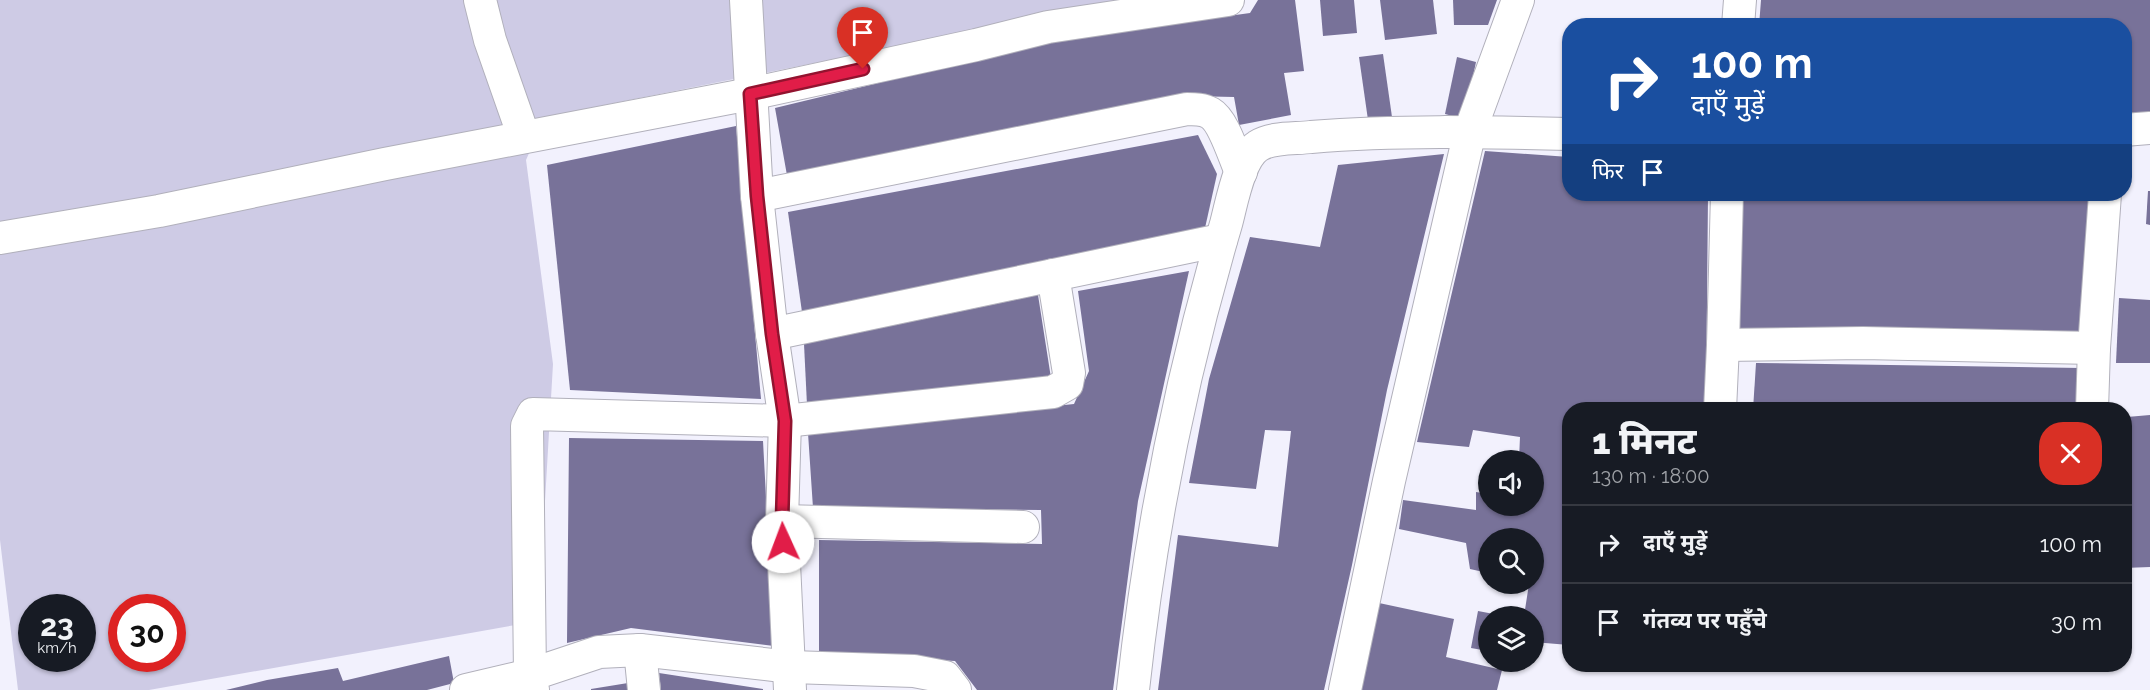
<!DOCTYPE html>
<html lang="hi">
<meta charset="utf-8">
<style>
:root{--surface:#171b24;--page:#20242c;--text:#f1f3f6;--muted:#9ea1a6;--line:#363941}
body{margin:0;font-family:Raleway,"Noto Sans Devanagari",sans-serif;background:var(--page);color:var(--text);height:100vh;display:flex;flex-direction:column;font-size:22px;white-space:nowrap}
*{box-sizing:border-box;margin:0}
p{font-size:20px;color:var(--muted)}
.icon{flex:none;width:33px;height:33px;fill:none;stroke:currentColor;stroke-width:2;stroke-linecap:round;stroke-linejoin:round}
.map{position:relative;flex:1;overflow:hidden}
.panel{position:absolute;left:1562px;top:402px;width:570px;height:270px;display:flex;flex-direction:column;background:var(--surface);border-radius:24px;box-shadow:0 2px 4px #0004}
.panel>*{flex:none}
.top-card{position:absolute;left:1562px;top:18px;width:570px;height:183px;border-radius:24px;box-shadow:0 2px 4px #0004;background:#1a4fa0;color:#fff;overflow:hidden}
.tools{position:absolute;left:1478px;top:450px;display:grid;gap:12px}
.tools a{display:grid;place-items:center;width:66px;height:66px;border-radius:50%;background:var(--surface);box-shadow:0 2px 4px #0004;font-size:30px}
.speed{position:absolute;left:18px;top:594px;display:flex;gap:12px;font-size:30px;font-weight:700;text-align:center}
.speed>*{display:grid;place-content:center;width:78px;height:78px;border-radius:50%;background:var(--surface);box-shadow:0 2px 4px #0004;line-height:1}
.speed small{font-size:15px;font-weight:400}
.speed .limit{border:9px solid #d22;background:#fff;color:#111}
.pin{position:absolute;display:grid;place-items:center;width:51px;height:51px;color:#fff;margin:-62px -26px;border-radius:50% 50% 50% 0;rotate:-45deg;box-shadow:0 0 6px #0007}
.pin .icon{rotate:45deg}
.me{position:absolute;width:66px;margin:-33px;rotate:358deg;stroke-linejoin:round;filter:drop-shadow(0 0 4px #0008)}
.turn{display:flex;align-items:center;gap:21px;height:126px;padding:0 30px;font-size:27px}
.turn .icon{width:78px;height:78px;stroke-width:2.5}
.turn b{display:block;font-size:42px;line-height:51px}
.then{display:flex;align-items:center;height:57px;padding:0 30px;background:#0003;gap:12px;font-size:22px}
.round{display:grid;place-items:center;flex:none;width:63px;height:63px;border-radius:24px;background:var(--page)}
.summary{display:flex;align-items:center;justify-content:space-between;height:102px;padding:0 30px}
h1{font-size:36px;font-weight:800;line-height:45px}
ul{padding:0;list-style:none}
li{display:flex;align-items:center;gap:18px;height:78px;padding:0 30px;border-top:2px solid var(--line)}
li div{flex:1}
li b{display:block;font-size:22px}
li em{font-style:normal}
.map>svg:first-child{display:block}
.green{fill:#cecbe5;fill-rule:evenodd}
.building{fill:#787299}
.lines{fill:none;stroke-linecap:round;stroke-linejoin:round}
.minor-casing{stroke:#b1b0bb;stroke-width:34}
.minor{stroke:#fff;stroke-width:32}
.route-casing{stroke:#92132f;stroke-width:15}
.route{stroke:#e11d48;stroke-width:10}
</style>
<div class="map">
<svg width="2150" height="690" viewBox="0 0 2150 690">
<rect width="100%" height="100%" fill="#f2f1fd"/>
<path class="green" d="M0,0h1140l-91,16 -504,101 -19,43 27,204 -15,257 -389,69h-131l-18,-150zM32,608h50v50h-50zM122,608h50v50h-50z"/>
<g class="building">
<path d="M1258,0h37l9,71 -20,2 7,42 -52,10 -5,-28 -45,-1 -401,85 -13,-73 281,-68 194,-27z"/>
<path d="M1320,0h34l3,33 -34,3z"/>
<path d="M1380,0h53l4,34 -52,6z"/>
<path d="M1453,0h44l-9,25h-34z"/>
<path d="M1761,0h389v112l-26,1v-87h-365z"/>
<path d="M1383,54l9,63 -24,3 -9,-63z"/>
<path d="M1457,57l19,5 -12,57 -19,-5z"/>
<path d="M736,126l25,273 -191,-9 -23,-225z"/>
<path d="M1198,135l19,39 -12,54 -403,84 -14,-100z"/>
<path d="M1485,151l84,6v37h139l-2,216h-137v235l-36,-3v-26h-9l5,-32h4v-46h-45v35l-18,-4 -4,-26 -67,-14 4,-29 73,10v-18l12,2v12h45v-46h-14l1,-23 -47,-7 -4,17 -52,-5z"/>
<path d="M1444,154l-57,236 -35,175 -28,125h-166l20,-155 100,12 13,-116 -26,-1 -9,59 -67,-6 20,-104 41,-142 70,10 18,-82z"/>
<path d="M2148,191h2v34l-4,-1z"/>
<path d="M1743,194h349l-9,141 -345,-3z"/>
<path d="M1189,271l-51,230 -25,189h-136l-22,-29 -136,-7v-114l223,4 -1,-34 -228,-2 -5,-75 266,-29 15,-33 -11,-80z"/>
<path d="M1038,295l13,83 -244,27 -3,-61z"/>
<path d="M2119,298l31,2v63h-34z"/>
<path d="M1756,363l325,5 -3,42h-325z"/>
<path d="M2150,415v152l-26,1v-119l3,-32z"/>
<path d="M569,438l194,3 11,205 -143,-18 -64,15z"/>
<path d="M1379,603l75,16 -8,38 56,13 -5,20h-137z"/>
<path d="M1478,611l21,4 -11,1v35l-17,-3z"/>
<path d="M449,656l5,27 -27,7h-201l41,-10 71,-12 5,13z"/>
<path d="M659,673l104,16v1h-102z"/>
<path d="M628,683l1,7h-38v-1z"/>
</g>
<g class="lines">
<defs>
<g id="minor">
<path d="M480,0l10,40 34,97"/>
<path d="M746,0l11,196 15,138 13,87 -3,100 8,169"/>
<path d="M1738,26l2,-26"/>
<path d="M2124,130l26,-2"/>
<path d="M757,196l430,-87c8,0 16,0 23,4 14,8 24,44 31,59"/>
<path d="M0,238l159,-27 226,-47 365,-70 226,-49 72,-18 180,-27"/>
<path d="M772,334l449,-94"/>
<path d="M1723,345l140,-2 231,5"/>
<path d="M1720,410l3,-65 4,-151"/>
<path d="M2092,410l2,-62 11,-154"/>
<path d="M782,521l241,6"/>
<path d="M640,650l4,40"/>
<path d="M466,690l64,-15 69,-23 41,-2 151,17 123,4 31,6 10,13"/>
<path d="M533,690l-3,-15 -3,-249 6,-12 252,7 268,-29 14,-8 2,-11 -16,-98"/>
<path d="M1133,690c17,-158 48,-314 93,-466 6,-22 13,-66 32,-78 13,-9 37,-7 53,-9 86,-7 172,-5 258,-3"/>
<path d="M1345,690l44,-209 81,-350 48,-131"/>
</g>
</defs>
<use href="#minor" class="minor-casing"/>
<use href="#minor" class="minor"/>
</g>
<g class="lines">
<defs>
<path id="route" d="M783,542l-1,-21 3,-100 -13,-87 -15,-138 -7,-102 113,-25"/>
</defs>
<use href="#route" class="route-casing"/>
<use href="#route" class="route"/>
</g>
</svg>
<div class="tools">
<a><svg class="icon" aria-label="sound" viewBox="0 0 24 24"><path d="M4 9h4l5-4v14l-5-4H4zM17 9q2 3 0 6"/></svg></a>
<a><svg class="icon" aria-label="search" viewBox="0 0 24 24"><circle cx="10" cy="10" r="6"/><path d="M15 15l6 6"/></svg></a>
<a><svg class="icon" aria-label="layers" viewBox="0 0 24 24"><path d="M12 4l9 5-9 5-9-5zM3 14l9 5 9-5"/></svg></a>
</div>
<div class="speed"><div>23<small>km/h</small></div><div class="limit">30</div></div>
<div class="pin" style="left:863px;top:69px;background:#d93025"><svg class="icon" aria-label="arrive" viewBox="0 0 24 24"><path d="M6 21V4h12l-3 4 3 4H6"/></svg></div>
<svg class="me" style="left:783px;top:542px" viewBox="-20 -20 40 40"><circle r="19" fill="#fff"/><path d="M0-13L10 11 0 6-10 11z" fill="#e11d48"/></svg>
<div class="top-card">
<div class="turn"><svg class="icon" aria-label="right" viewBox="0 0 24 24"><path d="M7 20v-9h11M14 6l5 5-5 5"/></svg><div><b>100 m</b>दाएँ मुड़ें</div></div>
<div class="then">फिर<svg class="icon" aria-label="arrive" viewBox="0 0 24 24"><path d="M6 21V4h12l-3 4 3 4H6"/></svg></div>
</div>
<section class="panel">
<div class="summary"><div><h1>1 मिनट</h1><p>130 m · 18:00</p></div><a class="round" style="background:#d93025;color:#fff"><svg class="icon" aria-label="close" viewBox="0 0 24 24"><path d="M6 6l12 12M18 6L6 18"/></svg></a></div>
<ul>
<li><svg class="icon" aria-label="right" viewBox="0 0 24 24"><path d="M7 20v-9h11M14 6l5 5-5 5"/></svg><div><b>दाएँ मुड़ें</b></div><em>100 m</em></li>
<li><svg class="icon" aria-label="arrive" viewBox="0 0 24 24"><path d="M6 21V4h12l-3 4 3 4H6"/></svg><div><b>गंतव्य पर पहुँचे</b></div><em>30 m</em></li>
</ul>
</section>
</div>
